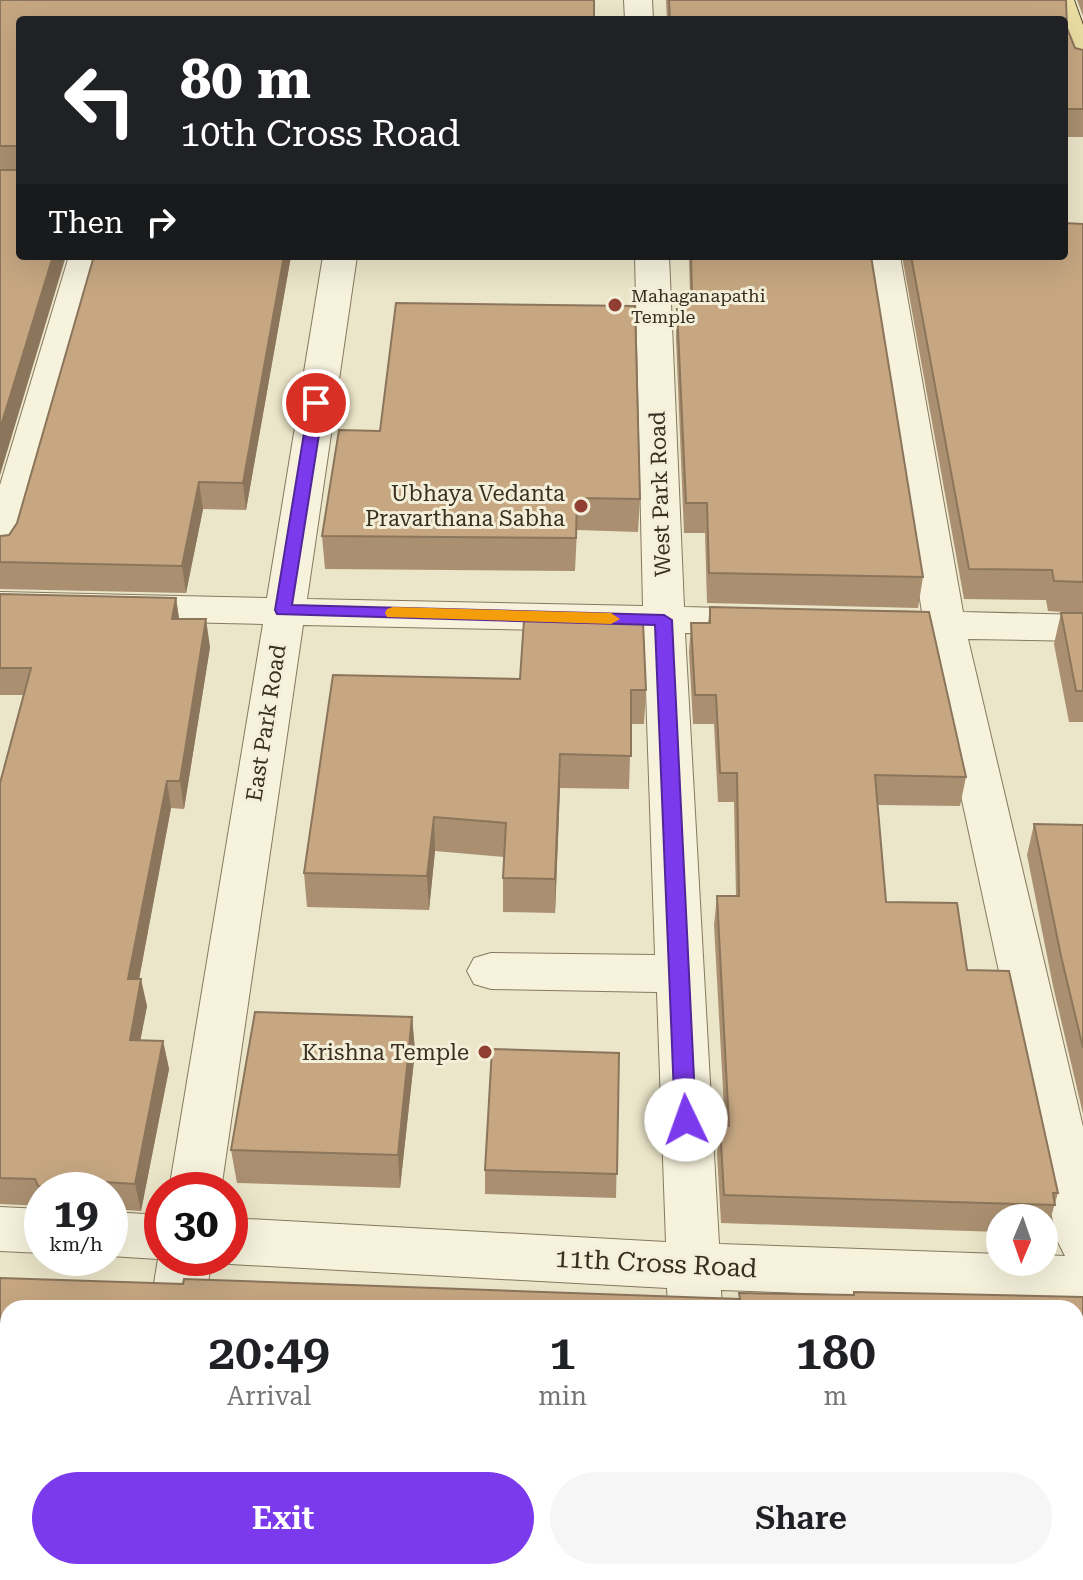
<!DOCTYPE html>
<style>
:root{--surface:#fff;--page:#f6f6f6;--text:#202124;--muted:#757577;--accent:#7c3aed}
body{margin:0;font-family:"Roboto Serif",serif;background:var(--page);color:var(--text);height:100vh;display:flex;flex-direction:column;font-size:30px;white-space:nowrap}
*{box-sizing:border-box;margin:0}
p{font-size:26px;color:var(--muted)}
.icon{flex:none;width:44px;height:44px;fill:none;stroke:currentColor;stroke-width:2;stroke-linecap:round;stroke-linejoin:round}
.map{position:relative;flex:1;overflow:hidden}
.details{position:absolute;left:0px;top:1300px;width:1084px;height:280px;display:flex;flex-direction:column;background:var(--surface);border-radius:24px 24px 0 0;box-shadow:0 8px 32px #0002}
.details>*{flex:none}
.guide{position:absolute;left:16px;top:16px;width:1052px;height:244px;border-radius:8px;box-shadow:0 8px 32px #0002;background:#202124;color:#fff;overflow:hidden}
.needle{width:52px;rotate:182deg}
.controls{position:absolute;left:986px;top:1204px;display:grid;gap:16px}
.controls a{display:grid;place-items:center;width:72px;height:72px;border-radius:50%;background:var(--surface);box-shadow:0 8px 32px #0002;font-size:40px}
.speed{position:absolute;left:24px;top:1172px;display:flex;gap:16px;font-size:40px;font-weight:700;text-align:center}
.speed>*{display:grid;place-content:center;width:104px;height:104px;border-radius:50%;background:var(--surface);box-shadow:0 8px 32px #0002;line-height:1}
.speed small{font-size:20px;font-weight:400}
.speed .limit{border:12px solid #d22;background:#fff;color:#111}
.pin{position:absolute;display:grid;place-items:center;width:68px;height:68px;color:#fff;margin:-34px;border:4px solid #fff;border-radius:50%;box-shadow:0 2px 8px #0007}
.me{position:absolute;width:88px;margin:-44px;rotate:357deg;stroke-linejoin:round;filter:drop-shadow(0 0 6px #0008)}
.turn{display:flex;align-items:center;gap:28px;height:168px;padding:0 32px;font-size:36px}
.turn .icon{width:104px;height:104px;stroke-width:2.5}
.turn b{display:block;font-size:56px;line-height:68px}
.then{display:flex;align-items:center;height:76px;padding:0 32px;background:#0003;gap:16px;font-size:30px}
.eta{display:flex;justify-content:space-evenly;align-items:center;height:136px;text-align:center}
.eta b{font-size:48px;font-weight:600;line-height:56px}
.action{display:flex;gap:16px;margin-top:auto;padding:16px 32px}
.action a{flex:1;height:92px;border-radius:48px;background:var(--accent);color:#fff;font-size:32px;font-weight:600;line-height:92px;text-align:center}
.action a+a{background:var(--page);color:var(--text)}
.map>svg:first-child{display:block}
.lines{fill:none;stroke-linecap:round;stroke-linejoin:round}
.minor-casing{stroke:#86795f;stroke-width:2}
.major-casing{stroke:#554732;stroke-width:2}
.minor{fill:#f7f2dc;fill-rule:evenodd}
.major{fill:#ebdea4;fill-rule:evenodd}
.wall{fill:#aa9070;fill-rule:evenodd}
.shaded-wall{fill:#8b755b}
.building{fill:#c6a782;stroke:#8b755b;stroke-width:2;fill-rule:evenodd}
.route{fill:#7c3aed;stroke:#51269a;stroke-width:2}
.slow{fill:#f59e0b}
.poi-dot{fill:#913f33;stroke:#f3efd8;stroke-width:3}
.labels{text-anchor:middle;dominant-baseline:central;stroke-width:6;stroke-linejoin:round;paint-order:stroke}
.far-poi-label{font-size:18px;fill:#382f21;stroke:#f3efd8;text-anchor:start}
.poi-label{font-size:22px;fill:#382f21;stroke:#f3efd8;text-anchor:end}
.street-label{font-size:22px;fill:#382f21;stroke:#f3efd8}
.near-street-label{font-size:26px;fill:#382f21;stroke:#f3efd8}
</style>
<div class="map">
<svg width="1083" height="1580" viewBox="0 0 1083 1580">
<rect width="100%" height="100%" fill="#ebe5c9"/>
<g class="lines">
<defs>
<g id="minor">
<path d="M624,0h28l1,20h-28z"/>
<path d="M69,256h34l-83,294 -6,9 -14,3v-77z"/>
<path d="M323,256h34l-50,343 336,7 -8,-350h34l15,351 85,2 14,4 6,9 -6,9 -14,4 -84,-2 34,611 281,10v8h44v-7l21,1 -8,-16 -130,-602 -54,-1 -14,-4 -6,-9 6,-9 14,-4 49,1 -56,-356h34l63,356 120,3v26l-115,-2 115,488v176l-362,-13 1,18h-54l-1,-20 -437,-24 -16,-6h16v-40l436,24 -9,-250 -166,-3 -17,-5 -7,-13 7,-13 17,-5 164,2 -11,-323 -341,-7 -82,565h-52l94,-566 -263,-6v-26l267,6z"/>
<path d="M0,1207l42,2v44l-42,-2z"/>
<path d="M110,1212l52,3v43h50l-8,50h-54l8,-49 -48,-3z"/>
</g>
<path id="major" d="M1046,0h28l9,25v52l-10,-3c-12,-16 -9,-35 -9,-54h-12z"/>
</defs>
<use href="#minor" class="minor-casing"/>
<use href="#major" class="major-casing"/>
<use href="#minor" class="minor"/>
<use href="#major" class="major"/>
</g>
<g class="wall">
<path d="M0,0l20,20v236l-20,219z"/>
<path d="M666,0h400l1,28 8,20 8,2v87h-19v-117h-397z"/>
<path d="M1077,0h6v16z"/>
<path d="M1083,224v498h-14l-15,-78 7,-31h19l-32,-2 -2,-11 -82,-1 -62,-343h162z"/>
<path d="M291,256l-45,254 -43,-1 -17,84 -186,-4v-27l9,-27z"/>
<path d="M689,256h182l52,321 -5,31 -211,-5 -2,-70h-21l-8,-195 1,-29h4l1,-13h8z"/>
<path d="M339,430l301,69 -2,33 -61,-2 -2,41 -250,-2 -3,-33z"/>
<path d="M0,594l176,4 3,21 31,28 -26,162 -13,-1 -32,171 8,27 -7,35h23l6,28 -28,142 -31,-2v-19h-68v16l-42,-2v-421l23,-88h-23z"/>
<path d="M710,607l256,170 -6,29 -82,-1 8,97 81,68 91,223 -12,41h-2v-16h-44v14l-279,-9 -4,-69 3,-29 5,1 -11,-201 3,-29h19l-2,-94h-16l-4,-78h-21l-4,-72 2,-29h17z"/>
<path d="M333,675l313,15 -2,34h-13l-2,65 -69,-1 -5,125 -52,-1v-34l1,-21 -69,-6 -6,59 -122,-3 -3,-34z"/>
<path d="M1034,824l49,1v289l-30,-128 -26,-131z"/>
<path d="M412,1017l3,34 -15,137 -163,-5 -6,-33z"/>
<path d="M619,1053l-3,145 -131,-4v-24z"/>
<path d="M0,1278l183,6 1,-5 555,20v-6l114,2 1,-3 229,5v283h-1083zM8,1308h1068v264h-1068z"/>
</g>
<g class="shaded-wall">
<path d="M53,256h13l-66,219v-46z"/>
<path d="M284,256h7l-45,254 -3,-27z"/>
<path d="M199,482l4,27 -17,84 -4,-27z"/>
<path d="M176,598l4,27 -8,-6z"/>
<path d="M206,619l4,28 -26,162 -4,-28z"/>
<path d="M560,754v34l-5,125v-34z"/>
<path d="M167,781l4,27 -37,198 -6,-27z"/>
<path d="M434,817l1,34 -6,59 -2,-34z"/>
<path d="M141,979l6,27 -12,62 -5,-28z"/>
<path d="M412,1017l3,34 -15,137 -2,-33z"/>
<path d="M163,1041l6,28 -28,142 -6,-27z"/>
</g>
<g class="building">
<path d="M0,0h594v20h-574v236h33l-53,173v-259h17v-24h-17z"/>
<path d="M669,0h397l1,28 8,20 8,2v59h-19v-89h-394z"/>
<path d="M1064,223l19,1v358l-29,-1 -2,-11 -83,-1 -58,-313h153z"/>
<path d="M94,256h190l-41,227 -44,-1 -17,84 -182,-4v-26l9,-1 8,-12z"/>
<path d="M691,256h180l52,321 -214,-4 -2,-70h-21l-9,-194h5v-13h10z"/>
<path d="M396,303l239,3 5,193 -63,-1 -1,40 -254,-2 17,-106 41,1z"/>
<path d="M0,594l176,4 -4,21h34l-26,162h-13l-39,198h13l-11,61 33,1 -28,143 -31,-2 -3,6 -63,-2 -3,-7 -35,-1v-395l31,-115h-31z"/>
<path d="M710,607l219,5 37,165 -91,-2 11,127 71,1 10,67 42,1 49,222h-5l2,12 -331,-10 -4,-70 9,1 -12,-230h22l-2,-123h-17l-4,-78h-21l-4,-72h19z"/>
<path d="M1061,613h22v78h-7z"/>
<path d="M524,620l119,3 3,67h-15v66l-71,-2 -5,125 -52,-1 3,-55 -72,-6 -7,59 -123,-3 29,-198 187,4z"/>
<path d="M1034,824l49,1v223l-22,-92z"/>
<path d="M255,1012l157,5 -14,138 -167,-5z"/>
<path d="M492,1049l127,4 -2,121 -132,-4z"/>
<path d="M0,1278l183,6 1,-5 556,20 -1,-6 115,2v-3l229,5v283h-1083zM8,1308h1068v231h1l2,10 -3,3v20h-1068z"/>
</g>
<path class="route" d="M316,399l8,4 -32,202 372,10 8,5 24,500 -3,6 -7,2 -8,-2 -3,-6 -20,-495 -378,-11 -2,-4 34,-207z"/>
<path class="slow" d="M393,607l218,6 9,6 -9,5 -224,-7 -2,-4 2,-4z"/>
<g class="poi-dot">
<circle cx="615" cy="305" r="8"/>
<circle cx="581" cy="506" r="8"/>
<circle cx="485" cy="1052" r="8"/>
</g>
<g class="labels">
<g class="far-poi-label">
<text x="631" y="295">Mahaganapathi<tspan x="631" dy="21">Temple</tspan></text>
</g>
<g class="poi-label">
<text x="565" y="493">Ubhaya Vedanta<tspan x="565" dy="25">Pravarthana Sabha</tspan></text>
<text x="469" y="1052">Krishna Temple</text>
</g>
<g class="street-label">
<text transform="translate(660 494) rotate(-92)">West Park Road</text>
<text transform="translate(266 723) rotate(-81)">East Park Road</text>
</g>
<g class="near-street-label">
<text transform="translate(656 1263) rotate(3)">11th Cross Road</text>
</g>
</g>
</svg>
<div class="controls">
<a><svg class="needle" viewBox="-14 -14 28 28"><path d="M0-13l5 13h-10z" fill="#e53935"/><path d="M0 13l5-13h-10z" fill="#757577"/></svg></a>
</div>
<div class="speed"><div>19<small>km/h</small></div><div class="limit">30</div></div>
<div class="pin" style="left:316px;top:403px;background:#d93025"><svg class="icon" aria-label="arrive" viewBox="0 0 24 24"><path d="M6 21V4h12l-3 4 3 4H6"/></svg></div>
<svg class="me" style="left:686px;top:1120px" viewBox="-20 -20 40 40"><circle r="19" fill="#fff"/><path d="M0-13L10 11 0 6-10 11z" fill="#7c3aed"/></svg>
<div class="guide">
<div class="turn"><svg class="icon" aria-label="left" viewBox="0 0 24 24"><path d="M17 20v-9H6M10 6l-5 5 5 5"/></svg><div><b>80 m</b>10th Cross Road</div></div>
<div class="then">Then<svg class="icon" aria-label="right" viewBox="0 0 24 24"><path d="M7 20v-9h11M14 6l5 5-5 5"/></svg></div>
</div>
<section class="details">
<div class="eta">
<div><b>20:49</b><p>Arrival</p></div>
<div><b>1</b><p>min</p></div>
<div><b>180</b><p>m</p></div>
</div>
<div class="action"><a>Exit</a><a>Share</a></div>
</section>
</div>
